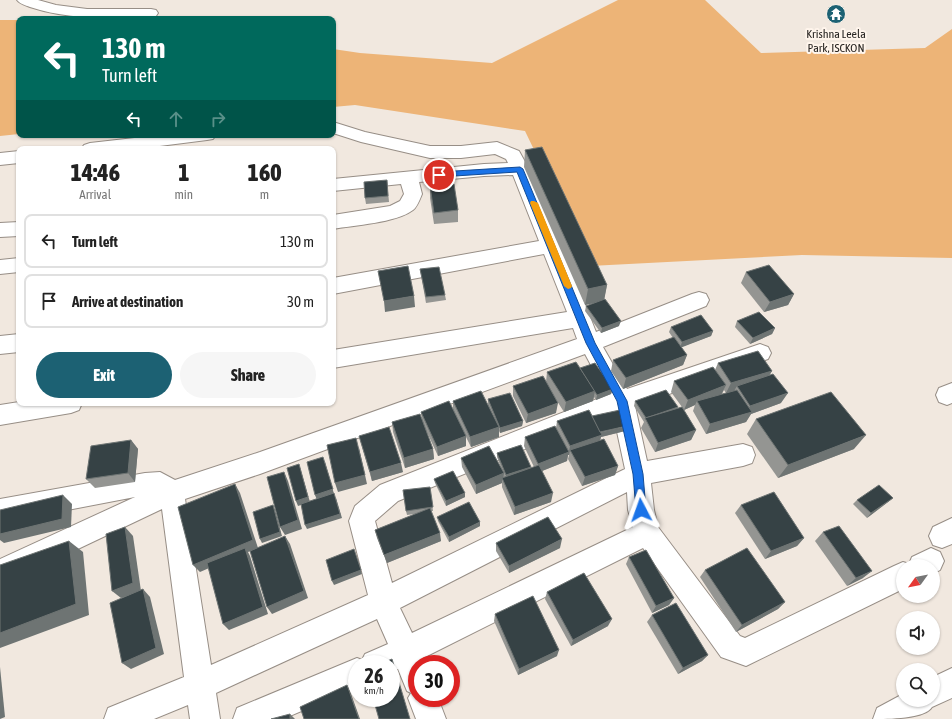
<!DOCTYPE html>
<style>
:root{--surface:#fff;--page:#f6f6f6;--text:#222;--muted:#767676;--line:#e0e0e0;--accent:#1c6173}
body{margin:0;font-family:"Asap Condensed",sans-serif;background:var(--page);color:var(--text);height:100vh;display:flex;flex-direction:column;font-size:15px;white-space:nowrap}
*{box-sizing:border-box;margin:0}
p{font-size:13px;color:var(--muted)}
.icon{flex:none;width:22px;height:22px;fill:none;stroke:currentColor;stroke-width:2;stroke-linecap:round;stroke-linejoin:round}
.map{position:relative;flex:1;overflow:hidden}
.side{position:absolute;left:16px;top:146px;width:320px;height:260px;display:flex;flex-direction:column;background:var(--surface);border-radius:8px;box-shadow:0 1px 3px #0004}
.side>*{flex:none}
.top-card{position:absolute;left:16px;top:16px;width:320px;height:122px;border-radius:8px;box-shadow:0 1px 3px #0004;background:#00695c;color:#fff;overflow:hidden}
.needle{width:26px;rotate:237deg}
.buttons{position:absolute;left:896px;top:559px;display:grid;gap:8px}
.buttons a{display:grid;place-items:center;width:44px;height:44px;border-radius:50%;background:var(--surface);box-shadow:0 1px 3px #0004;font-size:20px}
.speed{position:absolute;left:348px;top:655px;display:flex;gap:8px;font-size:20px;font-weight:700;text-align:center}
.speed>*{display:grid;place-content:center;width:52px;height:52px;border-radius:50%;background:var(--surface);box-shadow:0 1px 3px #0004;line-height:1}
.speed small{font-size:10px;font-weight:400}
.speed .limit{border:6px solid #d22;background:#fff;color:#111}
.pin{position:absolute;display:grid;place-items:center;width:34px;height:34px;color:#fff;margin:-17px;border:2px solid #fff;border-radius:50%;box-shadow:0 1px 4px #0007}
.me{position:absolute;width:44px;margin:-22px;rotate:356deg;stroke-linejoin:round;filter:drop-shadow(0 0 3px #0008)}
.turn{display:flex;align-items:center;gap:14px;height:84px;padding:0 20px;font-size:18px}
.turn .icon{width:52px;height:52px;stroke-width:2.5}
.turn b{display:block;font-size:28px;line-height:34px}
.lanes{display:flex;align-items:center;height:38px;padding:0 20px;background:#0003;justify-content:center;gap:20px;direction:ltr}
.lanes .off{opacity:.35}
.eta{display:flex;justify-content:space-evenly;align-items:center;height:68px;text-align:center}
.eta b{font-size:24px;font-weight:800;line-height:28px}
.button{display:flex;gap:8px;margin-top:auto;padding:8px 20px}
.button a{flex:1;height:46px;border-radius:24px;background:var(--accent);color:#fff;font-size:16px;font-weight:800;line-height:46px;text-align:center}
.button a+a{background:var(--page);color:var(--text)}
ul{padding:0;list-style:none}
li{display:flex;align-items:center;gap:12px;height:54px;margin:0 8px 6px;padding:0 12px;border:2px solid var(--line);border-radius:8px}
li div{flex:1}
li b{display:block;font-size:15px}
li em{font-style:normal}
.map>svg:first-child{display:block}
.green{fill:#edb477}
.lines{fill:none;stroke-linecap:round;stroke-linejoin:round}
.minor-casing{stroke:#978e86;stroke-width:2}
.minor{fill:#fff;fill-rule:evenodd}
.wall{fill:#949592;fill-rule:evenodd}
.shaded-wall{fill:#6e7473}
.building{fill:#364245;stroke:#6e7473}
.route{fill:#1a73e8;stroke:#114b97}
.slow{fill:#f59e0b}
.labels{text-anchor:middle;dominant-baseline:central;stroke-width:4;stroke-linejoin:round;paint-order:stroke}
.far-poi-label{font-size:12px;fill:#262320;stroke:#fff5ec}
</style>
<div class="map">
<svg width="952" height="719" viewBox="0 0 952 719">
<rect width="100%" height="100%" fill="#f1e8df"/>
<g class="green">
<path d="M618,0h87l56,53 164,-5 27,-19v229l-150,-3 -212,11 -65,-135 -170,-26 -22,2v-58l27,4 132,10z"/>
<path d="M0,20h19v114l-19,2z"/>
</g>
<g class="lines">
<defs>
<g id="minor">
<path d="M17,0h21l18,5 31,4h64l5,1 2,3 -2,3 -5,1c-40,1 -82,3 -121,-10 -5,-2 -10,-3 -13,-7z"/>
<path d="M333,122l32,10 65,14h31l36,-4 22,9 10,18 33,77 34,86 96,-38 7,-2 7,2 3,6 -3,6 -103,41 24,42 133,-45 8,3 3,6 -3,6 -133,47 12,55 96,-17 9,3 3,8 -3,8 -9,3 -92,17 3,27 4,17 82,109 5,2 149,-72 9,-4 6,2 3,-7 19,-9 9,4 4,9 -4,9 -7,4v-8h-30v23l-157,77 -25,-9 -78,-109 -220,110 2,6h-8v34h21l8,21h-30l-8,-21 3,-5 -4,-2 -9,-22 -7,3v-8h-34v23l-74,32h-50l4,-11 120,-50 5,2 3,-6 23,-10 -11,-25 -161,74 4,26h-30l-2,-14 -34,14h-50l4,-11 76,-31 -22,-168 -162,77v-27l135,-62 -135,26v-24l145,-26 15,-1 15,8 85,-28 317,-113 -4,-11 -240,40v-18l234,-38 -23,-58 -211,40v-16l206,-37 -26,-66 -29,1 -65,6 3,12c-2,5 -5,13 -9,16 -17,13 -59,15 -80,19v-14l57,-9 10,-5 4,-7 -3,-10 -68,7v-12l151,-15 24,-1 -2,-4 -11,-5 -34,4h-31l-69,-16 -28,-9zM585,354l22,41 -227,90 -25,21 -6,15 19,74 -157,70 -26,-166 75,-25zM613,413l12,56 -233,114 -17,-62 23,-20zM627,492l1,18 5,17 -221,106 -12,-25z"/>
<path d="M161,135h55l-3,4 -6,1 -71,9h-55l3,-4 6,-2z"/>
<path d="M19,151v12l-19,2v-12z"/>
<path d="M19,222v14l-19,1v-14z"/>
<path d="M19,258v14l-19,2v-14z"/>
<path d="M19,334v18l-19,2v-18z"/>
<path d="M952,383v20l-5,2 -8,-3 -3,-7 3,-7z"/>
<path d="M19,402v1h63l-3,7 -8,3 -71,12v-20z"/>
<path d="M952,518v26l-10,4 -9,-3 -4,-9 4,-9z"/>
<path d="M952,668v30l-20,9c-7,12 -44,12 -59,12l4,-11 26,-14v6h30v-23z"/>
</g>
</defs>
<use href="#minor" class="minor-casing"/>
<use href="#minor" class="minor"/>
</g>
<g class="wall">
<path d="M525,150l82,135 -3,14 15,27 -18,7 -16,-22 1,-5 8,-3 -9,2 -61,-138z"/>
<path d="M387,180l2,22 -23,2 -1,-6z"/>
<path d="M430,186l28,24v12l-24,2 -4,-26z"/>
<path d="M420,269l25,26 1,5 -20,3 -5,-28z"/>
<path d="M746,272l48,22 -6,11 -24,7 -23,-29z"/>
<path d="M737,321l38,7 -3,6 -22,10 -15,-17z"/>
<path d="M671,327l42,4 -2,5 -30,11 6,8 -4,10 -60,24 -12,-18 2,-11 60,-22 -4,-6z"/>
<path d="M718,363l54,8 -3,4 12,28 -30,11 -5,8 -40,12 -13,-23 2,-6 -11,5 12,20 -5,10 -36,12 -14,-24 3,-6 -10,-16 1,-5 43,6 -1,1 5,-1 -11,-15 3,-11 41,-11zM724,390l2,3 -4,1z"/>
<path d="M580,368l33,21 -2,5 -15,6 -2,-3 -1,4 -29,11 -14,-22 6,23 -30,10 -13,-27v-10l33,-4 1,-10z"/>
<path d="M488,399l35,22 -1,5 -22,7 -1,-2v6l-28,10 -5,-10v9l-28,10 -13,-28 8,21 1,10 -29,9 -12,-36 -1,-10 30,-3 -1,-7 32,-2v-9l35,4z"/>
<path d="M592,417l33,14 -24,6 -1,3 18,26 -3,9 -33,11 -14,-27 1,-4h-1l-1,6 -25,10 9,31 -37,13 -12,-28v-4l-26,11 -14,-27 -1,-9 41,12 -5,-13v-4l34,15 3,-1 -10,-21 1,-9 31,-9 1,-7z"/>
<path d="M756,419l98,30 -76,29 -31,-44z"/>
<path d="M359,436l44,36 -31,9z"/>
<path d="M131,440l7,9 -3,33 -40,6 -9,-9z"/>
<path d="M434,479l31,18 -19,9 -11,-23z"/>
<path d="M430,487l3,24h-2l10,30 -54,22 -10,-25 -2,-8 40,-16 -8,1 -1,-4z"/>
<path d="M893,498l-5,4 -21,16 -14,-14 4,-4z"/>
<path d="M741,505l63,33 -7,8 -32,13 -30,-46z"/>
<path d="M437,517l43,9 -31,16 -11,-21z"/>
<path d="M823,532l40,46 -16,8 -32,-45z"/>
<path d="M496,543l64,5 -51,25 -13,-22z"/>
<path d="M629,557l45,41 -5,7 -17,8 -26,-49z"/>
<path d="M705,570l80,32 -7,7 -42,23 -36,-55z"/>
<path d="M547,592l61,34 -37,20 -26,-47z"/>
<path d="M495,614l62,42 -39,19 -24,-54z"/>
<path d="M652,615l56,40 -6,6 -24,13 -31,-52z"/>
</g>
<g class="shaded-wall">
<path d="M607,285l-3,16 -19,4 3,-16z"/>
<path d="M794,294l-6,11 -24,7 6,-10z"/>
<path d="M414,296l1,11 -30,5 -1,-11z"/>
<path d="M621,321l-2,5 -18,7 1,-5z"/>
<path d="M775,328l-3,6 -22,10 3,-6z"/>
<path d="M713,331l-2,5 -31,12 2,-6z"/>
<path d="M687,355l-4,10 -60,24 3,-11z"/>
<path d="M772,371l-6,10 -29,5 -3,5 -8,2 5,-10z"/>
<path d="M726,385l-5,10 -24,6 -2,4 -11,5 4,-10z"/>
<path d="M613,389l-2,5 -15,6 1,-5z"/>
<path d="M595,391l-2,10 -29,11 2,-10z"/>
<path d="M788,393l-7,10 -30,11 -5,8 -40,12 4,-10 36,-10 4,-8z"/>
<path d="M558,403l-2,10 -30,10 2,-9z"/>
<path d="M523,421l-1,5 -22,7v-5z"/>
<path d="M627,426l-2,5 -24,6 -2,8 -29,5 -1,5h-1l-1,6 -30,12 1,-9 31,-12 1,-6 29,-13z"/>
<path d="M499,427v10l-28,10 -1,-10z"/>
<path d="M696,430l-5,10 -36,12 3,-9z"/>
<path d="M866,435l-12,14 -76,29 10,-13z"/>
<path d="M466,436v10l-28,10 -1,-9z"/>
<path d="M131,440l7,9 -3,33 -7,-9z"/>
<path d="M359,448l8,36 -29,8 -3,-9z"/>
<path d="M433,449l1,10 -29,9 -1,-10z"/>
<path d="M325,462l9,32 -17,6 -2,-5z"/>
<path d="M401,463l2,9 -31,9 -2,-9z"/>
<path d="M299,464l11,38 -12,4 -2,-5z"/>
<path d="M618,466l-3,9 -33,11 3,-9z"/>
<path d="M531,467v5l-25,8v-5z"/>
<path d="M284,472l4,9 14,48 -17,6 -5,-8z"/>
<path d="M504,473l-1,7 -1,-2v5l-26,11v-9z"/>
<path d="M235,484l5,9 18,55 -10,4 2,4 18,58 -39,16 -6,-6 23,-72 -46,20 -7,-7z"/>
<path d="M465,493v4l-19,9v-5z"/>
<path d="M553,493l-2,9 -37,13 1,-8z"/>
<path d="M63,495l9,9 -1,23 -67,16 -4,-3v-6z"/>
<path d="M336,498l6,20 -35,11 -2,-4z"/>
<path d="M893,498l-5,4 -21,16 4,-5z"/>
<path d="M273,505l2,5 7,26 -20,7 -2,-4z"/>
<path d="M480,522v4l-31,16v-5z"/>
<path d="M125,527l8,9 8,55 -20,7 -9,-7z"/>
<path d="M440,533l1,8 -54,22 -3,-8z"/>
<path d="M285,536l5,8 18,54 -36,16 -5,-7z"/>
<path d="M804,538l-7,8 -32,13 6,-8z"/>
<path d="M562,539l-2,9 -51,25v-7z"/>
<path d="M69,541l14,11 6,63 -89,33v-15z"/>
<path d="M354,549l8,25 -28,11 -2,-4z"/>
<path d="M872,571l-9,7 -16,8 9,-8z"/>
<path d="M143,589l7,8 14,57 -33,15 -9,-6z"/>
<path d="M674,598l-5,7 -17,8 4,-7z"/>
<path d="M785,602l-7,7 -42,23 6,-7z"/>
<path d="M612,619l-4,7 -37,20 2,-6z"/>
<path d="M559,650l-2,6 -39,19 1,-6z"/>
<path d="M708,655l-6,6 -24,13 5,-6z"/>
<path d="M0,667l5,50 -5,2z"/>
<path d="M347,685l3,6 10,28h-1z"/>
<path d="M290,714l5,5h-5z"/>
</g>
<g class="building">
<path d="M542,147l65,138 -19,4 -63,-139z"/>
<path d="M387,180l1,16 -23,2 -1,-16z"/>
<path d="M454,184l4,26 -24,3 -4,-27z"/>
<path d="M769,265l25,29 -24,8 -24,-30z"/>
<path d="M408,266l6,30 -30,5 -6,-30z"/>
<path d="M439,267l6,28 -19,2 -6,-28z"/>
<path d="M605,299l16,22 -19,7 -16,-22z"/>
<path d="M759,312l16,16 -22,10 -16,-17z"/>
<path d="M701,315l12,16 -31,11 -11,-15z"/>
<path d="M674,337l13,18 -61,23 -13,-18z"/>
<path d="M758,351l14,20 -41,12 -13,-20z"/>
<path d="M576,362l19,29 -29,11 -19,-30z"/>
<path d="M595,363l18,26 -16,6 -17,-27z"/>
<path d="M713,367l13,18 -38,15 -14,-19z"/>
<path d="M773,374l15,19 -38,13 -13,-20z"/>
<path d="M543,376l15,27 -30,11 -15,-28z"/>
<path d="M666,390l12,17 -32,11 -11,-17z"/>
<path d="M737,390l15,22 -42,12 -13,-23z"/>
<path d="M481,391l18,36 -29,10 -17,-36z"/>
<path d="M831,392l35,43 -78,30 -32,-46z"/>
<path d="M510,393l13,28 -23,7 -12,-29z"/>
<path d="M449,401l17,35 -29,11 -16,-35z"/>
<path d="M682,407l14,23 -38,13 -13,-25z"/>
<path d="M589,410l13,25 -32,11 -13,-25z"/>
<path d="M620,410l7,16 -27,6 -8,-16z"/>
<path d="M420,414l13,35 -29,9 -12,-36z"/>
<path d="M555,426l14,26 -31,12 -13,-27z"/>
<path d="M389,427l12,36 -31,9 -11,-36z"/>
<path d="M356,438l9,37 -30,8 -8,-38z"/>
<path d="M604,439l14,27 -33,11 -15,-27z"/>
<path d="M131,440l-3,33 -42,6 5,-33z"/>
<path d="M521,445l10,22 -25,8 -9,-22z"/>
<path d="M489,446l15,27 -28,12 -15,-27z"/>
<path d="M323,457l10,32 -18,6 -8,-33z"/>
<path d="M299,464l9,33 -12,4 -9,-33z"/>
<path d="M539,465l14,28 -38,14 -13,-29z"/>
<path d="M453,471l12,22 -19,8 -12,-22z"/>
<path d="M284,472l14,48 -18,7 -13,-50z"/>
<path d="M235,484l18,56 -60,25 -15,-58z"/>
<path d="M879,485l14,13 -22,15 -14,-13z"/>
<path d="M430,487l3,20 -27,4 -3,-21z"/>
<path d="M774,492l30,46 -33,13 -30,-46z"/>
<path d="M334,493l6,21 -35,11 -4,-21z"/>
<path d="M63,495l-1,24 -62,15v-24z"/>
<path d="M469,502l11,20 -31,15 -12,-20z"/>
<path d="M273,505l7,27 -20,7 -7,-27z"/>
<path d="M430,508l10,25 -56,22 -9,-25z"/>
<path d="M548,517l14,22 -53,27 -13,-23z"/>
<path d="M839,526l33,45 -16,7 -33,-46z"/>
<path d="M125,527l8,56 -21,8 -6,-57z"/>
<path d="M285,536l19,55 -37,16 -17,-56z"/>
<path d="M69,541l7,63 -76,29v-68z"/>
<path d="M245,548l18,59 -40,17 -16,-61z"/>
<path d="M747,548l38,54 -43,23 -37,-55z"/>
<path d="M354,549l7,21 -29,11 -6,-21z"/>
<path d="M646,550l28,48 -18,8 -27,-49z"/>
<path d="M584,573l28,46 -39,21 -26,-48z"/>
<path d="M143,589l13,59 -34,15 -12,-60z"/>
<path d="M533,596l26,54 -40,19 -24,-55z"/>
<path d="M676,603l32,52 -25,13 -31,-53z"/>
<path d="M392,659l18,60h-31l-6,-21h18v-34h-11z"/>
<path d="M347,685l12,34h-55l-4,-12z"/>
<path d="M290,714v5h-19z"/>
</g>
<path class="route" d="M520,167l3,2 72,174 32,58 16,73 3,36 -2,3 -3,2 -4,-2 -1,-3 -3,-36 -16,-73 -31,-58 -69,-171 -78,5 -4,-2 4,-3z"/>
<path class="slow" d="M531,201h3l4,2 34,83 -1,2 -3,1 -4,-3 -34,-83z"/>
<defs>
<symbol id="temple-disc" viewBox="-11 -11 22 22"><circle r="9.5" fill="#1c6173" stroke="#fff5ec"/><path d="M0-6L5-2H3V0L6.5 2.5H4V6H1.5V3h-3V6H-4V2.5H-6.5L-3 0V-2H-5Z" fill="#fff"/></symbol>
</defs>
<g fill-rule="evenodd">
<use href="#temple-disc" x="825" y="3" width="22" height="22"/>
</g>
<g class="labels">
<g class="far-poi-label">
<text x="836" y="34">Krishna Leela<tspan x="836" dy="14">Park, ISCKON</tspan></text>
</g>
</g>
</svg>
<div class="buttons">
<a><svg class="needle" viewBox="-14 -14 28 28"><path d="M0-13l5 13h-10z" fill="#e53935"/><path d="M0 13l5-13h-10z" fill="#767676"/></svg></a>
<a><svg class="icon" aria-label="sound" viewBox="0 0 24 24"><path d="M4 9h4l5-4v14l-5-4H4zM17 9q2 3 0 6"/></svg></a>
<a><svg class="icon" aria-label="search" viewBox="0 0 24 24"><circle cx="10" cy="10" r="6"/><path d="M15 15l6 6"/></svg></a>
</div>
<div class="speed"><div>26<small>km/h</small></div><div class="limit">30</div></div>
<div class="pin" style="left:439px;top:175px;background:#d93025"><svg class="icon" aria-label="arrive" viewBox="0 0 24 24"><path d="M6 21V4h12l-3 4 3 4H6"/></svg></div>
<svg class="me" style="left:641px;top:510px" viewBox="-20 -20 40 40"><path d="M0-17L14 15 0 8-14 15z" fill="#1a73e8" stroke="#fff" stroke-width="4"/></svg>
<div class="top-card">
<div class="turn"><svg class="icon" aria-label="left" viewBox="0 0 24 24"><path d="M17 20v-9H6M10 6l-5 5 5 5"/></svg><div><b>130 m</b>Turn left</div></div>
<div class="lanes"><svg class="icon" aria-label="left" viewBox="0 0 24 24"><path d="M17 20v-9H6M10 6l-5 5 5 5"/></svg><svg class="icon off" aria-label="ahead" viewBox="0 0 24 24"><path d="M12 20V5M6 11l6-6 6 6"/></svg><svg class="icon off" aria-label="right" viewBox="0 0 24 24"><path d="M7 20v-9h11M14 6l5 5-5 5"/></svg></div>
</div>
<section class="side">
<div class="eta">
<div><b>14:46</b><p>Arrival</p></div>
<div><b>1</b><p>min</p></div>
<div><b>160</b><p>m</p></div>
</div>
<ul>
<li><svg class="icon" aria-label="left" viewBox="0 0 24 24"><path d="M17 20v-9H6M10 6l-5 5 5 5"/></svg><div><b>Turn left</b></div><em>130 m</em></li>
<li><svg class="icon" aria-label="arrive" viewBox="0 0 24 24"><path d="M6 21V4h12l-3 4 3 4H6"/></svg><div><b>Arrive at destination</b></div><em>30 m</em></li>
</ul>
<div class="button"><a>Exit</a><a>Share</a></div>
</section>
</div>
